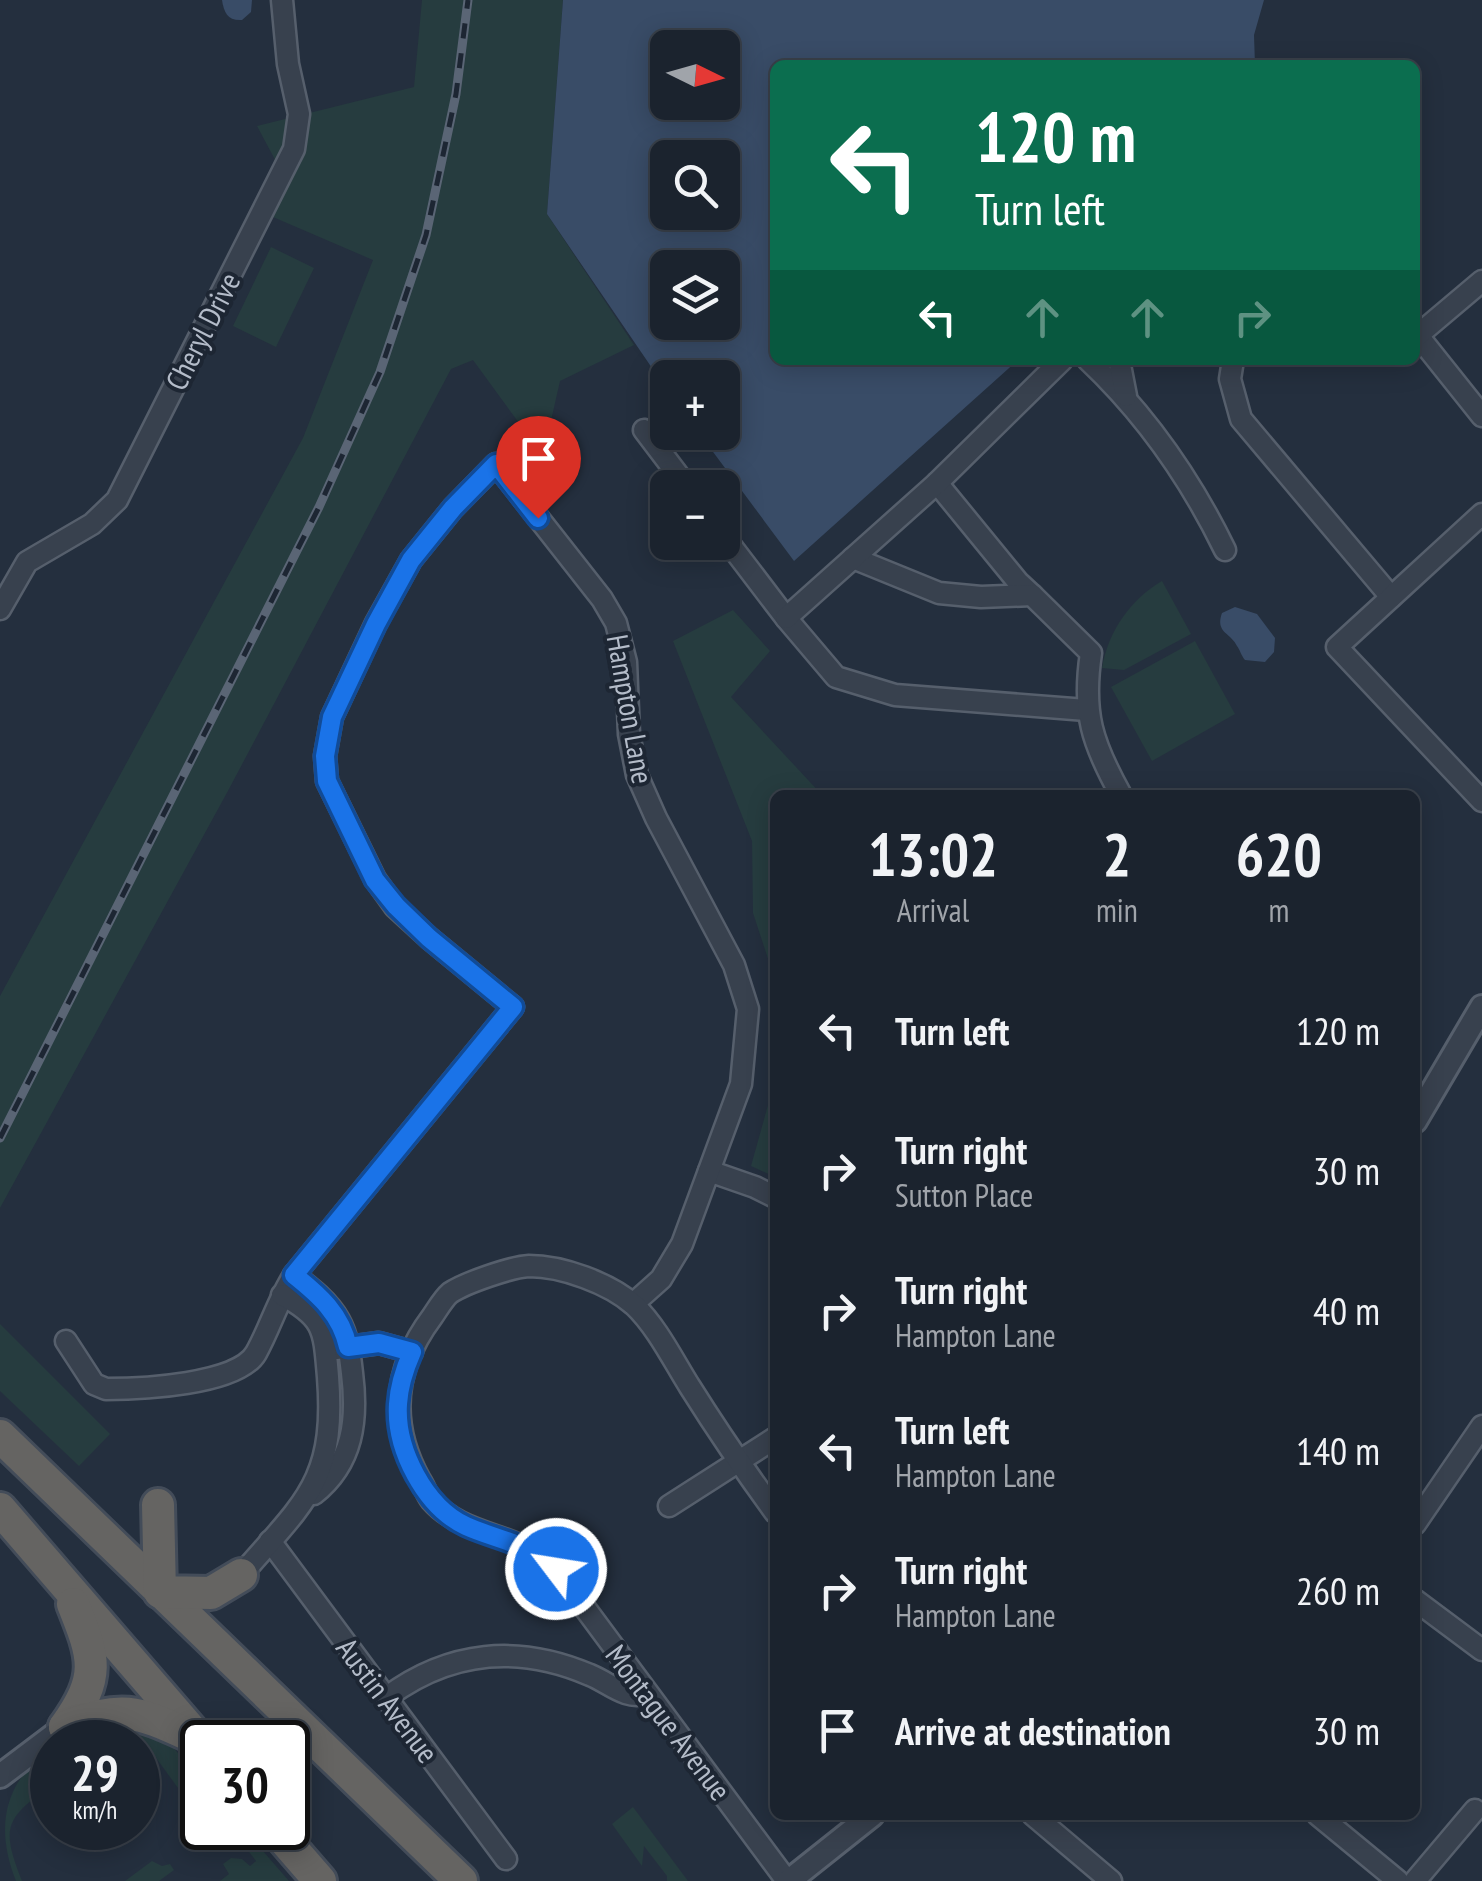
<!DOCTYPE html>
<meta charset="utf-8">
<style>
:root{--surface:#1b232e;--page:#282f3a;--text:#f1f3f6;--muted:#a0a4aa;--line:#39404a}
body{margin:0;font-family:"PT Sans Narrow",sans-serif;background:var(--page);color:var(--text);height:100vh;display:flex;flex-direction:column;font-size:38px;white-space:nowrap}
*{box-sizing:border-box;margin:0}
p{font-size:32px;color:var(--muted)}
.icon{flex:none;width:55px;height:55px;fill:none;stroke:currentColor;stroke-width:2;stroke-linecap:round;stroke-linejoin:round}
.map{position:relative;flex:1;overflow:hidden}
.sheet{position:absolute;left:770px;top:790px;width:650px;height:1030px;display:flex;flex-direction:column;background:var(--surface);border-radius:15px;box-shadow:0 5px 25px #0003,0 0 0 2px var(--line)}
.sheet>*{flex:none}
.guide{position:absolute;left:770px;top:60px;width:650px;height:305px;border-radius:15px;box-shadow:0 5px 25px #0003,0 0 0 2px var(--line);background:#0b6e4f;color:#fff;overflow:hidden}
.needle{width:65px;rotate:95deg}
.buttons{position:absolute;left:650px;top:30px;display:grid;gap:20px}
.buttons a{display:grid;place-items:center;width:90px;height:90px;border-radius:15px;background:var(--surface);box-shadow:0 5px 25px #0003,0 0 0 2px var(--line);font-size:50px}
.speed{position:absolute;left:30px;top:1720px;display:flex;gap:20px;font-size:50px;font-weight:700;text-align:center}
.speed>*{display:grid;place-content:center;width:130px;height:130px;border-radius:50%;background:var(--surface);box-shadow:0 5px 25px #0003,0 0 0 2px var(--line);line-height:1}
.speed small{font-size:25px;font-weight:400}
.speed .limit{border:5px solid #111;border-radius:15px;background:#fff;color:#111}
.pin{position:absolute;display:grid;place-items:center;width:85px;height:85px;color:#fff;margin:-102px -42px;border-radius:50% 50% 50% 0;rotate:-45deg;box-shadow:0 0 10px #0007}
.pin .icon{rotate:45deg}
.me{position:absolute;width:110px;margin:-55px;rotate:301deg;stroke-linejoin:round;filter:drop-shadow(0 0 8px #0008)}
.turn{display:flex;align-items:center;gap:35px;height:210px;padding:0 40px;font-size:45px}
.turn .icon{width:130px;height:130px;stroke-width:2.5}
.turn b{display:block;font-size:70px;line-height:85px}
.lanes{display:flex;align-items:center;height:95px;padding:0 40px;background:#0003;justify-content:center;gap:50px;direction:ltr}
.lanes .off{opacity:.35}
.eta{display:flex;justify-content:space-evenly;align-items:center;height:170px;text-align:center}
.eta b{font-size:60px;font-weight:700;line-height:70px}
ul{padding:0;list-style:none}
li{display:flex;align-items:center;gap:30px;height:140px;padding:0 40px}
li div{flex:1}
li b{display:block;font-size:38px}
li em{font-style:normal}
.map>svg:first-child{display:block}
.green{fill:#263c3f}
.water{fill:#394c67;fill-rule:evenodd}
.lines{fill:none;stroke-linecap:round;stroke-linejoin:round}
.minor-casing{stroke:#565f6c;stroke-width:25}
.tertiary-casing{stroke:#565f6c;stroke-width:28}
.trunk-casing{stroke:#434c59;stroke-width:38}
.minor{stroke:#38414e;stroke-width:20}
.tertiary{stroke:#38414e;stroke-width:22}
.trunk{stroke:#656462;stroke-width:32}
.rail-casing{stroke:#5a6575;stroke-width:9}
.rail{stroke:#1d2633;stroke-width:5;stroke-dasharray:15;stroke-linecap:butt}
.route-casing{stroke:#114b97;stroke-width:25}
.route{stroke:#1a73e8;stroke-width:18}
.labels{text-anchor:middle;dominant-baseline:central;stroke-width:8;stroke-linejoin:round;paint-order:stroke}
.street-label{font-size:30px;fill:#b4bcc9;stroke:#1d2633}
</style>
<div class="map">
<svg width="1482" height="1881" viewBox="0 0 1482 1881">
<rect width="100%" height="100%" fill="#242f3e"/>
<g class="green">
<path d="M422,0h141l-16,214 87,131 -74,36 -17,75 -70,-96 -22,9 -222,420 -229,419v-212l303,-558 70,-178 -114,-49 21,-42 -23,-43 157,-39z"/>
<path d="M271,247l43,21 -38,79 -43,-21z"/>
<path d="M1162,581l29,53 -67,36 -22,-2c6,-37 29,-69 60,-87z"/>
<path d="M733,610l37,41 -39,46 91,98h-47v185l-22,-67 -1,-72 -79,-200z"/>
<path d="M1195,641l40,73 -83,47 -41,-74z"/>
<path d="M775,1080v97l-24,-11z"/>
<path d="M0,1324l110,110 -31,32 -79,-75z"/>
<path d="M111,1719l59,25 32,36v41l-56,-77 -8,5v-7h-63z"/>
<path d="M52,1760v25c-46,33 -52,41 -30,96h-6c-16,-40 -16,-78 10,-110l10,1z"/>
<path d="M633,1807l55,74h-21v-5l-23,-30 -2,20 -30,-42z"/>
<path d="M231,1828h12l46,53h-69l9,-7 -6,-10 8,-6 11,1 8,7 6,-5z"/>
<path d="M152,1861l10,5 8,-2 4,6 -15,11h-34z"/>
</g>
<g class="water">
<path d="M222,0h30l-1,12 -9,8c-14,1 -18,-7 -20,-20z"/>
<path d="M563,0h701l-10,35 1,30h-480v295h243l-224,201 -95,-128 23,-1v-54h-54l-1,12 -120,-176zM668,48h54v54h-54zM668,158h54v54h-54zM668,268h54v54h-54z"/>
<path d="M1235,607l22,7 18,24 -1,14 -9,10 -20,-2c-4,-5 -5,-10 -8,-14 -7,-14 -22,-13 -15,-33z"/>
</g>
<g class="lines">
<defs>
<g id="minor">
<path d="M1415,332l67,84"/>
<path d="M1418,335l64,-54"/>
<path d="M1088,360c57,54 103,120 137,190"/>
<path d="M1119,360l7,36"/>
<path d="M1233,360l-3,19 11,40 150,178"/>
<path d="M644,430l44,58"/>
<path d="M937,483l81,99 14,13"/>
<path d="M1482,514l-145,133 145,154"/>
<path d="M722,534l64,84 50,59 59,18 191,15"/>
<path d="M853,558l86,35 42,4 51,-2 59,58c-9,60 1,90 30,142"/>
<path d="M0,609l27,-47 65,-38 25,-24 177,-351 5,-35 -11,-50 -6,-64"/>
<path d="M786,618l151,-135 125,-123"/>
<path d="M709,1171l46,16 20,10"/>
<path d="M294,1275c17,13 34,26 45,45 9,16 11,35 13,53 6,47 1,90 -38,121"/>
<path d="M66,1341l28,43 12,5c34,0 132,-4 150,-36 14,-25 22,-53 38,-78l219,-268 -84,-69 -34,-31 -20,-28 -48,-98 -2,-25 7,-39 44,-94 35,-63 42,-52 43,-44 106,135 14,24 10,39 3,72 8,41 19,43 78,147 14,44 -7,75 -59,160 -21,35 -28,25"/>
<path d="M336,1349l43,-6 33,9"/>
<path d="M669,1506l106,-68"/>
<path d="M775,1512c-30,-41 -58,-82 -85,-125 -17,-27 -33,-60 -56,-82 -25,-22 -72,-39 -105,-39 -18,1 -64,17 -79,27 -7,6 -13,17 -18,24 -39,52 -43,107 -12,163 4,6 7,15 11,20 33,38 92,33 125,69l231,312"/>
<path d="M1415,1524l67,-98"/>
<path d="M270,1541l236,318"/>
<path d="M241,1575c64,-74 95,-94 87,-198 -4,-47 -3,-59 -46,-82"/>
<path d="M1415,1600l67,50"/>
<path d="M387,1697c62,-46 131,-53 203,-22 18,7 37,26 56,18"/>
<path d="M1033,1815l78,66"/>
<path d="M1318,1815l80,66"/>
<path d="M1415,1881l60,-71"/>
</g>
<g id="tertiary">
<path d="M1415,1121l67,-114"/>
<path d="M0,1776l65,-49"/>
<path d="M789,1881l83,-66"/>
</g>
<g id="trunk">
<path d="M0,1436l461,445"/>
<path d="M158,1505l2,87 51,1 30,-18"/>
<path d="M0,1509l202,234"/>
<path d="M65,1727c36,-51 30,-68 8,-123"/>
<path d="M65,1727c57,-21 70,-17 124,8"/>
<path d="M274,1828l46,53"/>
</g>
</defs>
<use href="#minor" class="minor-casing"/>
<use href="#tertiary" class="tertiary-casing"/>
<use href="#trunk" class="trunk-casing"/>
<use href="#minor" class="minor"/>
<use href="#tertiary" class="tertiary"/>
<use href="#trunk" class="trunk"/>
<defs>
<path id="rail" d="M0,1138l319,-631 61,-135 46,-137 30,-141 12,-94"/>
</defs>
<use href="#rail" class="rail-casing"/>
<use href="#rail" class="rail"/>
</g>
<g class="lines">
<defs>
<path id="route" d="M538,518l-42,-54 -43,44 -42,52 -35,64 -44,93 -7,39 2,25 48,99 21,26 33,32 84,69 -219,268c25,20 47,39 54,72l31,-4 33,9c-7,16 -13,34 -14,52 -3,45 27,103 68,122 31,14 66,18 90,43"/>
</defs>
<use href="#route" class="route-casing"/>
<use href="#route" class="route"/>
</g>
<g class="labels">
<g class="street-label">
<text transform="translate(202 331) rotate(-63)">Cheryl Drive</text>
<text transform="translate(631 709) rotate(80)">Hampton Lane</text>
<text transform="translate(388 1700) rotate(53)">Austin Avenue</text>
<text transform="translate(669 1722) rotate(53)">Montague Avenue</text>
</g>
</g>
</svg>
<div class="buttons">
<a><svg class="needle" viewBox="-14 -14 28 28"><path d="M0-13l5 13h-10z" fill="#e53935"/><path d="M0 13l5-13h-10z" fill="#a0a4aa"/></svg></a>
<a><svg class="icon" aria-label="search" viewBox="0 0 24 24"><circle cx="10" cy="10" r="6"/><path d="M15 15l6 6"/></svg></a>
<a><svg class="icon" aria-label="layers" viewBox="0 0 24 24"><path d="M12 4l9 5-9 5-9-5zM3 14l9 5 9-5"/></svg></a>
<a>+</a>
<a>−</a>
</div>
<div class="speed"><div>29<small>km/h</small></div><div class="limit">30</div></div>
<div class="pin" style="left:538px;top:518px;background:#d93025"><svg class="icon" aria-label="arrive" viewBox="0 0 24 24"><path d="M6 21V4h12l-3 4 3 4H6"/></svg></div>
<svg class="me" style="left:556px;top:1569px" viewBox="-20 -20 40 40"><circle r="17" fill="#1a73e8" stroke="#fff" stroke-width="3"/><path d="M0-11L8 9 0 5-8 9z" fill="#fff"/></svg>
<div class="guide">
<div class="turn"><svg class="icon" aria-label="left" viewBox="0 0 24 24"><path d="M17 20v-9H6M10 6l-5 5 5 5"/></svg><div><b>120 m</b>Turn left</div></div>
<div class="lanes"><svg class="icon" aria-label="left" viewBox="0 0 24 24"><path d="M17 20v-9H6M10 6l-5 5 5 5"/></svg><svg class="icon off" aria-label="ahead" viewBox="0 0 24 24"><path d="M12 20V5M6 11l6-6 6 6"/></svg><svg class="icon off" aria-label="ahead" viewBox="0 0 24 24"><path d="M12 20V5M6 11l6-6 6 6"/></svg><svg class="icon off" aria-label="right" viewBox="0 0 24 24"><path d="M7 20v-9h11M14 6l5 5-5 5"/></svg></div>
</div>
<section class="sheet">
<div class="eta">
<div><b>13:02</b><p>Arrival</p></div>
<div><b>2</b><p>min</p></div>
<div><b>620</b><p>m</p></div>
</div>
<ul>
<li><svg class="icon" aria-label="left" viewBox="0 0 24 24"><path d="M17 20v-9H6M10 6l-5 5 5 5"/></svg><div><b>Turn left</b></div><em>120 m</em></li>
<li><svg class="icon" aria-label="right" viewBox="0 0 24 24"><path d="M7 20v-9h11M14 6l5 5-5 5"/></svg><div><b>Turn right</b><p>Sutton Place</p></div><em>30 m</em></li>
<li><svg class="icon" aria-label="right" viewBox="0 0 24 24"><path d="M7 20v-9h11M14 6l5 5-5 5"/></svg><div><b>Turn right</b><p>Hampton Lane</p></div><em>40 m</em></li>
<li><svg class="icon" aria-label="left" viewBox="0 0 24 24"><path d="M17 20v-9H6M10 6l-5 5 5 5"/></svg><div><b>Turn left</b><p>Hampton Lane</p></div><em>140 m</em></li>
<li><svg class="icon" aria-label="right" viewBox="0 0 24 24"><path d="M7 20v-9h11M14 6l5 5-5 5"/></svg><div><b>Turn right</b><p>Hampton Lane</p></div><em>260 m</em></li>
<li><svg class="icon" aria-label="arrive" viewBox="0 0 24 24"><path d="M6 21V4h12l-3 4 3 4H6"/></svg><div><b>Arrive at destination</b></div><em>30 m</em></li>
</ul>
</section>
</div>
